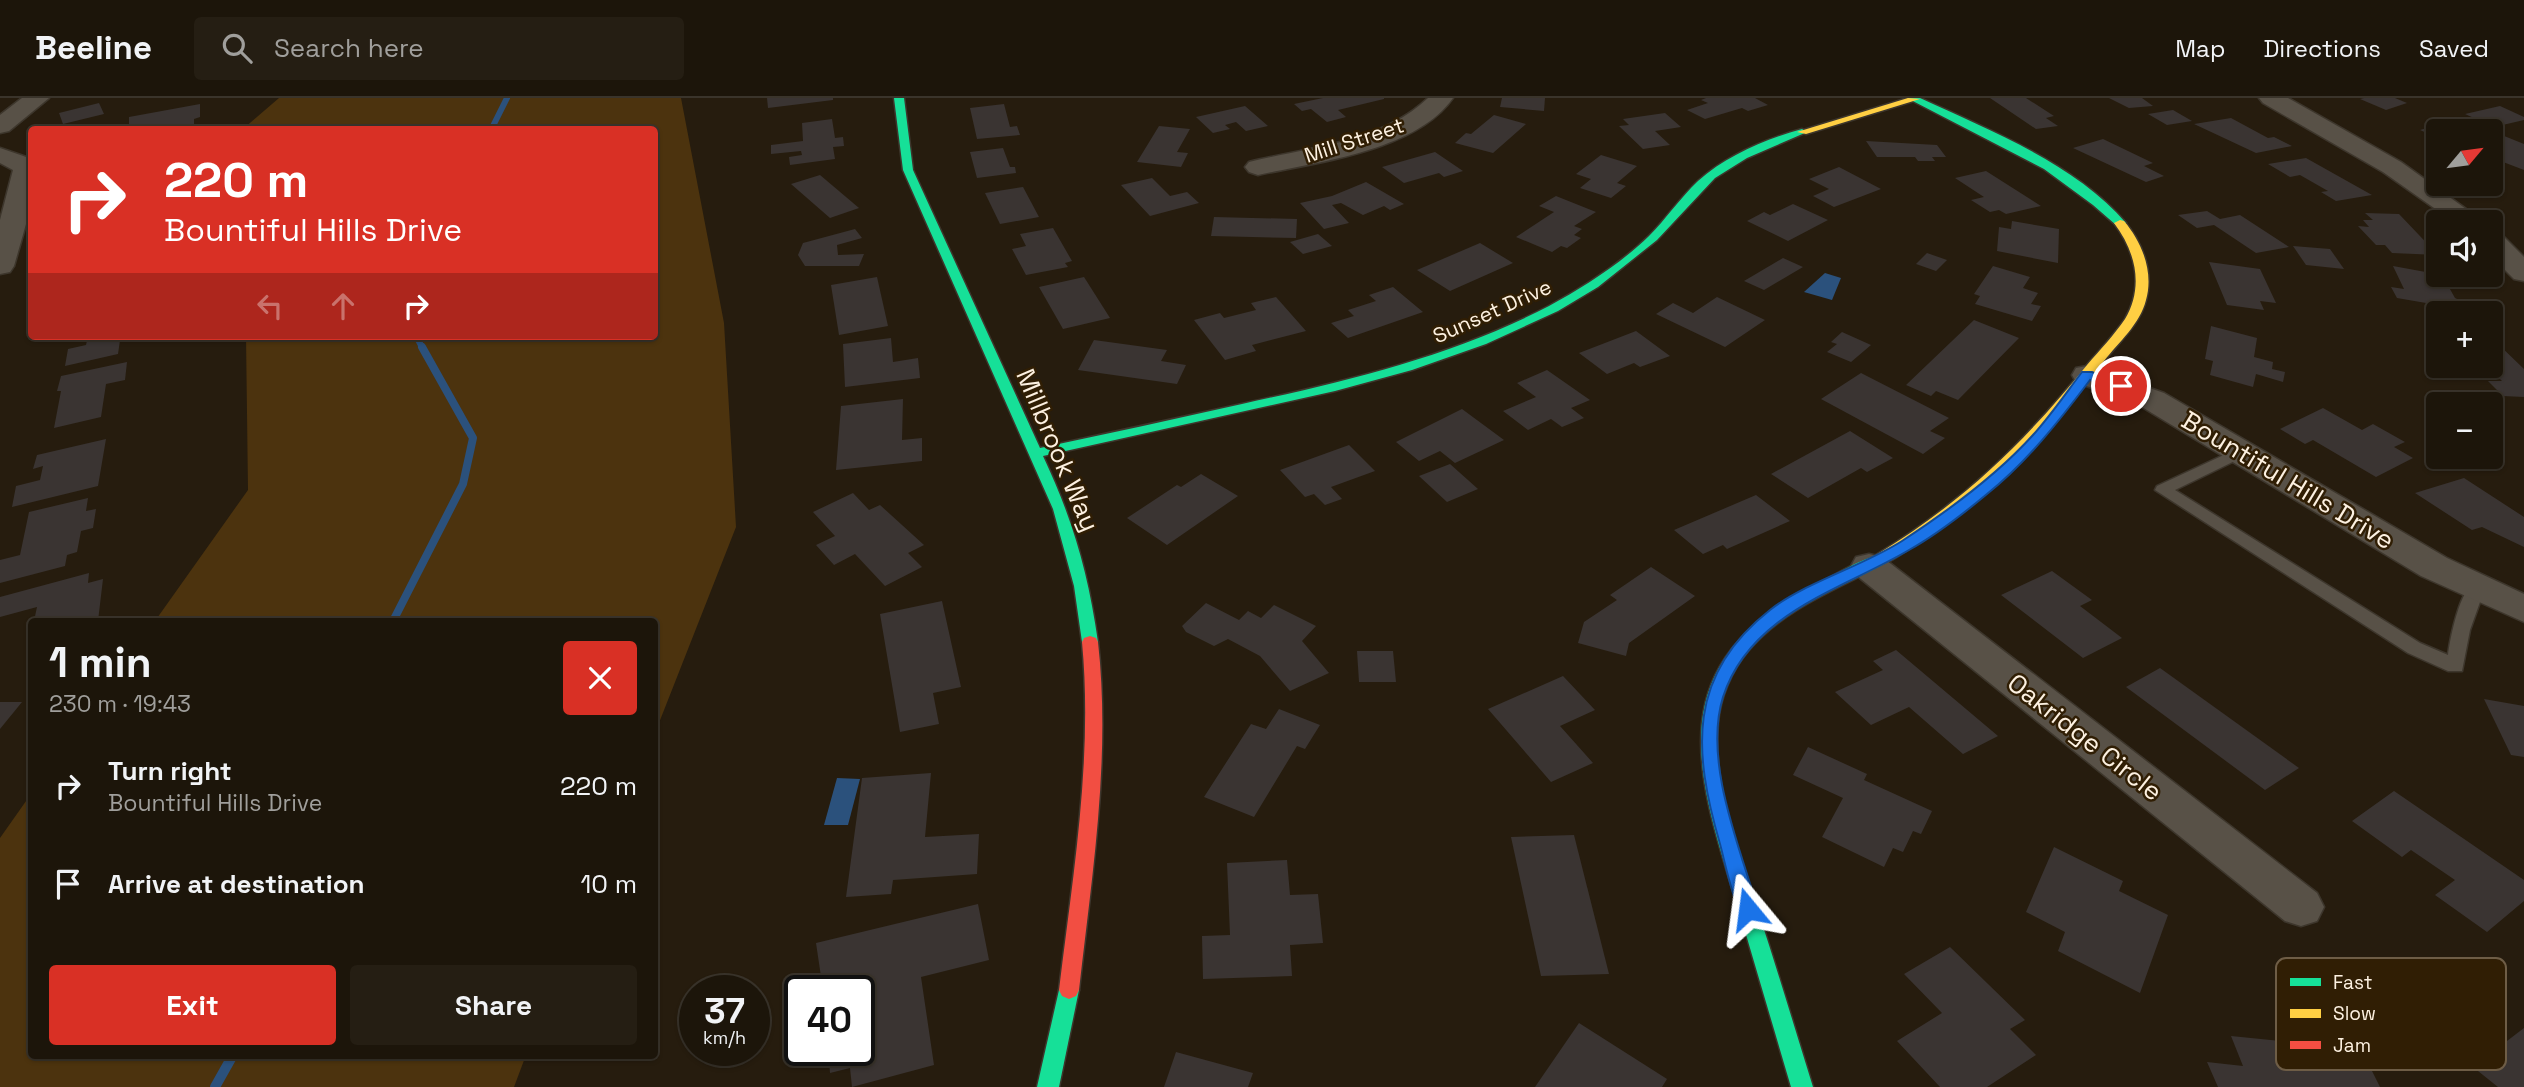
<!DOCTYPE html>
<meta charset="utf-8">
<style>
:root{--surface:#1c150a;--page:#251e13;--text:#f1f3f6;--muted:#a09f9c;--line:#3a342b;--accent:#d93025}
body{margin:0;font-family:"Space Grotesk",sans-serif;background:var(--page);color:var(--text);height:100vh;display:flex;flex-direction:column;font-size:26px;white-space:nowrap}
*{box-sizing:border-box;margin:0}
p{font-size:23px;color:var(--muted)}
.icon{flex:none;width:38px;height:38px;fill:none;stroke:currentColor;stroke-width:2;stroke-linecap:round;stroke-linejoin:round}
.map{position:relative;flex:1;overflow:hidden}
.side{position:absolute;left:28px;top:520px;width:630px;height:441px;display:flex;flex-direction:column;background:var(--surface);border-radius:7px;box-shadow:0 2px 5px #0004,0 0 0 2px var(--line)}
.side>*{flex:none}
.top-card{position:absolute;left:28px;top:28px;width:630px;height:214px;border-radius:7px;box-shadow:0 2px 5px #0004,0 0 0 2px var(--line);background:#d93025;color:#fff;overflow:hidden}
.needle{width:46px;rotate:61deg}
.buttons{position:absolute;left:2426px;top:21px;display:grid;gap:14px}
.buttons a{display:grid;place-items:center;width:77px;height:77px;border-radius:7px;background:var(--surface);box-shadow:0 2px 5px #0004,0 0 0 2px var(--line);font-size:35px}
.speed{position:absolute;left:679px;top:877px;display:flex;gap:14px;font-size:35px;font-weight:700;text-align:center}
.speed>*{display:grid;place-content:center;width:91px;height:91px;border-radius:50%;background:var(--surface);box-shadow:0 2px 5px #0004,0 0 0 2px var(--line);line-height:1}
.speed small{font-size:18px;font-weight:400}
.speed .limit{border:4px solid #111;border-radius:10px;background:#fff;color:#111}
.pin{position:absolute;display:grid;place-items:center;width:60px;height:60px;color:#fff;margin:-30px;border:4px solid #fff;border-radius:50%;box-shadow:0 2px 7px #0007}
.me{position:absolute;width:77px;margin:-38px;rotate:344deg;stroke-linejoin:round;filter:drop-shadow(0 0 5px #0008)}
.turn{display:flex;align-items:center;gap:24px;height:147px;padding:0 21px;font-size:32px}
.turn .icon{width:91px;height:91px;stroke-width:2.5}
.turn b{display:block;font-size:49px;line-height:60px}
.lanes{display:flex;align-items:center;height:66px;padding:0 21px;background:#0003;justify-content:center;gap:35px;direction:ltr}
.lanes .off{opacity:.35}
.round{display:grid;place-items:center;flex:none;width:74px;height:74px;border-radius:7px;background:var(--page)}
.headline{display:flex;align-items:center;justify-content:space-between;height:119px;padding:0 21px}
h1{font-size:42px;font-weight:700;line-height:52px}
.primary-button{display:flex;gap:14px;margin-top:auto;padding:14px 21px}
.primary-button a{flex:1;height:80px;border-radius:7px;background:var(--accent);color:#fff;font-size:28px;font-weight:700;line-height:80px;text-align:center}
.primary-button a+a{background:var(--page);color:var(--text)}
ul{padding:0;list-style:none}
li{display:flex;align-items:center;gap:21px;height:98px;padding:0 21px}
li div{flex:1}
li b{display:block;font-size:26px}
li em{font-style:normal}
header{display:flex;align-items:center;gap:42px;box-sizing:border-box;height:98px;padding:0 35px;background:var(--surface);border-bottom:2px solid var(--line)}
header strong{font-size:33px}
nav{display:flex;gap:38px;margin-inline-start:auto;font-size:24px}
.search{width:490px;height:63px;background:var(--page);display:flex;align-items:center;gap:18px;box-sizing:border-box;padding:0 24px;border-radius:7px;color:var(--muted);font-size:26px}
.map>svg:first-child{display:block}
.green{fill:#4c330e}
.water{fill:#2b517c}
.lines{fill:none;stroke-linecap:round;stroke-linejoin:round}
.stream-far2{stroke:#2b517c;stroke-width:6}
.stream-far1{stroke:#2b517c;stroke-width:8}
.stream{stroke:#2b517c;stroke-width:10}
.building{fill:#3a3432}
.lane-casing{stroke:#3d362c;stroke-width:3}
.street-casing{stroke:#3d362c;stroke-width:3}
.fast-casing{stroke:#3d362c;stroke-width:3}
.slow-casing{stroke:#3d362c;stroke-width:3}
.jam-casing{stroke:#3d362c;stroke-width:3}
.lane{fill:#585147;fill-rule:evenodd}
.street{fill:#585147;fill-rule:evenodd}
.fast{fill:#16e098;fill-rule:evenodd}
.slow{fill:#ffcf43;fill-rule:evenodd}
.jam{fill:#f24e42;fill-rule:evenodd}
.route{fill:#1a73e8;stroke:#114b97;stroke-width:2}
.labels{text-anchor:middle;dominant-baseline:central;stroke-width:5;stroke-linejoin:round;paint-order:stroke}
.far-street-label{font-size:21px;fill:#fdf1e1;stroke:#301e04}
.street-label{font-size:26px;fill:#fdf1e1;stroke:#301e04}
.key{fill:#301e04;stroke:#6e5d46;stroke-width:2}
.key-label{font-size:19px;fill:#fdf1e1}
</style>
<header>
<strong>Beeline</strong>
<div class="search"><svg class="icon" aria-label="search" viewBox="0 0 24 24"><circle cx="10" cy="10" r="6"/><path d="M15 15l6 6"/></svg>Search here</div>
<nav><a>Map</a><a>Directions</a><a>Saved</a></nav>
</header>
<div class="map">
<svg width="2524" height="989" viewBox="0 0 2524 989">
<rect width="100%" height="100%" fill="#261c0e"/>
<g class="green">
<path d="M279,0h402l43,225 12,204 -81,206 -1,-112h-499l93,-131 -2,-154h408v-206l-411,-1z"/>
<path d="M31,696l1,261h494l-12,32h-514v-249z"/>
</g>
<g class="water">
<path d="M1825,175l16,5 -9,22 -28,-8z"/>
<path d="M837,680l23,1 -12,46h-24z"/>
</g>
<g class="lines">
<g class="stream-far2">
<path d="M491,32l16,-32"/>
<path d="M416,238l7,13"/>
</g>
<path class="stream-far1" d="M393,523l70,-137 10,-46 -51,-91"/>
<path class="stream" d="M215,989l18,-32"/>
</g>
<g class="building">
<path d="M767,0h66v2l-65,8z"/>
<path d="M1323,0h61v1l-46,11 8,7 -19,5 -16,-13 -9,2 -8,-7z"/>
<path d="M1502,0h43l-1,13 -44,-4z"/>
<path d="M1706,0h49l13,7 -20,6 -6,-3 -37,11 -18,-9 21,-7 -7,-3z"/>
<path d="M1990,0h36l28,18 -8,2 12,8 -22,3z"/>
<path d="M2109,0h33l11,8 -24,2z"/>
<path d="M2364,0h31l12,5 -21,7 -26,-11z"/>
<path d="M99,5l5,11 -41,10 -4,-11z"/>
<path d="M200,6v13l-6,2v9l-57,2v-6l-8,2v-9z"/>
<path d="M1004,6l6,23 7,-1 3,9 -43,4 -7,-31z"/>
<path d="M1245,8l23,20 -22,5 -10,-9 -11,3 5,4 -17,4 -17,-16z"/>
<path d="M2500,8l24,11v3l-30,7 -29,-13z"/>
<path d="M2173,12l19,11 -25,4 -19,-11z"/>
<path d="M1665,15l16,14 -26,4 15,14 -27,4 -24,-23 10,-1 -6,-6z"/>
<path d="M1494,17l32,9 -33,29 -38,-10 11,-10 5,1z"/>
<path d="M2231,20l37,20 6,-1 18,9 -36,7 -62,-29z"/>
<path d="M832,21l3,19 8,-1 1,9 -11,1 2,12 -45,6 -1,-8 13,-2 -1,-4 -30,3v-9l32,-4 -1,-18z"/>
<path d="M2450,23l8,3 9,-3 57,23v26l-34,-13v-26h-52v7l-18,-8z"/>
<path d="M1159,28l31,3 -13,23 11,1 -7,14 -44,-5z"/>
<path d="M2103,41l50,24 -9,3 20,10 -18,6 -73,-34z"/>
<path d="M1866,43l71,4 9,12h-14l3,4h-17l-3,-4h-38z"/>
<path d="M1003,50l7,19h5l1,6 -39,5 -7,-26z"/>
<path d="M1435,54l28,19 -19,6 -5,-4 -35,10 -22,-16z"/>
<path d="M1601,57l36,11 -20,17 9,3 -15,12 -31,-10 11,-9 -15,-5z"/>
<path d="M2306,60l66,37 -36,6 -15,-9 7,-1 -28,-16 -10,2 -22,-13z"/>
<path d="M1839,69l42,22 -47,18 -21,-11 16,-7 -20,-10z"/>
<path d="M1986,73l55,35 -35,8 -7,-4 -9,2 -19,-12 13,-3 -29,-19z"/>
<path d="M820,77l39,33 -29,10 -39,-34z"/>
<path d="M1152,80l18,18 17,-4 12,11 -49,13 -29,-31z"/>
<path d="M1366,84l38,22 -14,6 -6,-4 -21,9 -22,-12 -9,2 17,18 -25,6 -24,-26 32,-7z"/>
<path d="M1023,89l16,30 -39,7 -15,-31z"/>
<path d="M1556,98l40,16 -22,14 8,3 -8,6 7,3 -14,10 -6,-2 -9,6 -36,-15 38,-25 -15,-6z"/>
<path d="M1793,106l35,16 -40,21 -41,-20 17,-9 6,3z"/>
<path d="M2207,113l13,8 20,-4 49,32 -33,6 -42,-28 -17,3 -19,-13z"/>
<path d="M2365,115l34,1 39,41 -46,-2 -7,-8h-9l-18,-19 11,1 -6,-7h10z"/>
<path d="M1214,119l83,2 -1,19 -85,-2z"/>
<path d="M2012,123l47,8 -1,34 -61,-12 2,-24 12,2z"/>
<path d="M1053,130l19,33 -7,2 3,4 -42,8 -14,-26 14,-3 -6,-12z"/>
<path d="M855,131l7,9 -25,7 1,10 26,-1 -5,12h-54l-7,-11 5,-12z"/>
<path d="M1318,136l14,12 -29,8 -13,-12z"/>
<path d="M1480,145l33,20 -63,28 -33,-21z"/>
<path d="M2293,148l37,3 14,20 -38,-4z"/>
<path d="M1927,155l20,7 -11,11 -20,-7z"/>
<path d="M1783,160l20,9 -39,23 -20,-9z"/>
<path d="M2209,164l51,7 16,34 -16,-2 4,9 -37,-5z"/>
<path d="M1993,168l37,11 -7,11 15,5 -7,11 10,2 -9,15 -57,-17 5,-8 -6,-2z"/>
<path d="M2393,168l49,9 13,23 31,15h-38l-22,-10 -29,-5 -6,-11 13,2z"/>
<path d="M877,179l11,49 -49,9 -8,-50z"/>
<path d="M1084,179l26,41 -47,11 -24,-42z"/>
<path d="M1393,189l30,25 -75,26 -17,-15 23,-7 -6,-6 28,-9 -7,-6z"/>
<path d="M1276,199l30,34 -54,14 4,6 -31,9 -31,-40 26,-7 4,5 32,-8 -5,-7z"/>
<path d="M1717,199l48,23 -40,27 -69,-33 17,-11 20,10z"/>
<path d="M1974,222l45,18 -61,62 -22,-9 -5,5 -25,-11z"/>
<path d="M2211,228l46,12 -3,19 19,5 -1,7 13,3 -2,10 -27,-8 -3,13 -43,-12 3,-14 -8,-2z"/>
<path d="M1636,233l34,25 -30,11 -6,-4 -27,11 -28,-21z"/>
<path d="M1842,234l29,13 -20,17 -24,-10 10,-8 -6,-2z"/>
<path d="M88,238h46v1l-14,3 -2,14 -53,12 3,-17 18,-4z"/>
<path d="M891,240l2,24 25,-4 2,20 -75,9 -2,-43z"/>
<path d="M1094,242l73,10 -6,11 25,4 -9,19 -99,-14z"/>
<path d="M2490,245h7l27,26v28l-21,-1 -15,-15h14l-15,-15h3z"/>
<path d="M127,264l-2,18 -19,4 -5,33 -47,11 7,-37h-4l4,-15z"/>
<path d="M1547,272l43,30 -19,8 13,10 -22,9 -11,-8 -23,11 -25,-19 33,-14 -19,-14z"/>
<path d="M1861,275l88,45 -19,13 15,7 -22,16 -102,-55z"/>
<path d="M903,301l-1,41 20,-2v23l-86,9 5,-64z"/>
<path d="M2323,310l39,22 11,-6 32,18 -11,5 19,11 -37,19 -63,-37 -8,4 -25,-15z"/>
<path d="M1462,311l42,31 -49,23 -15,-12 -21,10 -23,-19z"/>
<path d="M1850,333l43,27 -26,14 -6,-4 -53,30 -37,-24z"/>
<path d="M106,341l-8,47 -86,21 4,-21 24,-6 3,-14 -10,3 4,-14z"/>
<path d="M1349,347l26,26 -44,16 11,12 -17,6 -11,-11 -9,3 -25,-27z"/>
<path d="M1450,366l28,25 -31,13 -28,-26z"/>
<path d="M1201,376l37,22 -71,49 -40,-27 50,-33 4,2z"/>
<path d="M2464,380l60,39v30l-42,-20 -10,3 -57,-37z"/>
<path d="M853,395l16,17 11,-5 44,40 -16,8 14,14 -37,19 -30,-32 -21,11 -18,-20 19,-9 -22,-24z"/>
<path d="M1756,397l34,26 -63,28 -4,-4 -20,9 -29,-24z"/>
<path d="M88,400l-2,13 10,-2 -3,19 -12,3 -4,21 -10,3 -2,11 -65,17v-23l20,-5 9,-43z"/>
<path d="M1651,469l44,29 -66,47 -3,13 -48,-13 6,-21 33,-22 -7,-5z"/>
<path d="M2052,473l40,29 -12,6 42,32 -39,20 -82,-63z"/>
<path d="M89,475l-1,10 15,-4 -5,42h-64l3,-14 -37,10v-20z"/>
<path d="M942,503l19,86 -28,6 6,31 -39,8 -20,-118z"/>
<path d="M1206,505l33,17 9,-9 13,7 13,-13 42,21 -14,15 27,32 -39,18 -30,-35 -32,-17 -14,7 -28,-14 -4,-6z"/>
<path d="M1896,552l102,86 -35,18 -54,-47 -38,18 -36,-33 48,-22 -10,-9z"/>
<path d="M1357,553h36l3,31h-37z"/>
<path d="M2160,570l139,100 -34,22 -139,-103z"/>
<path d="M1563,578l32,34 -35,16 33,37 -42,19 -63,-73z"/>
<path d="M2484,601l40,7v51l-13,-2z"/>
<path d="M0,604h22l-22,27z"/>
<path d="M1279,611l41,16 -15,24 -8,-3 -43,71 -50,-20 47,-73 15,5z"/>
<path d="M1808,649l59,27 -3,6 68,31 -11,23 -8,-3 -10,21 -10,-4 -9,19 -62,-30 21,-39 -50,-23z"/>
<path d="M931,675l-6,64 54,-3 -2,40 -84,6 -2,14 -45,3 16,-119z"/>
<path d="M2394,693l130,89v21l-37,31 -52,-37 20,-15 -44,-30 -9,7 -50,-36z"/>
<path d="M1574,737l35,139 -68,2 -30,-139z"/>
<path d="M2054,749l69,34 -4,10 49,24 -28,78 -82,-42 7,-19 -39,-20z"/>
<path d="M1287,762l3,35 28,-1 5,49 -33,2 2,31 -89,3 -1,-43 28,-1 -3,-72z"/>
<path d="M978,806l11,56 -68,17 13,88 -82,22 -2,-19 -20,5 -2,-23h31v-60h-36l-7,-47z"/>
<path d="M1950,849l75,73 -15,9 26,26 -49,32h-47l-43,-46 45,-28 -38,-39z"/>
<path d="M1579,925l88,56 -5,8h-127z"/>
<path d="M2524,930v59h-26l-25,-20z"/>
<path d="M2231,938l68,7 7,16 63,6 11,22h-162l-11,-25 36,4z"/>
<path d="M1176,954l77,21 -5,14h-84z"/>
</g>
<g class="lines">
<defs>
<path id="lane" d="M2241,349l6,2 2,3 -2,3 -72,35 245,153 28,12c2,-16 12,-68 28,-73l6,2 3,4 -15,42 -8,41h-14l-40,-18 -253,-163 2,-4z"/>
<g id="street">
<path d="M22,0h27l-40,33 -9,2v-18z"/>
<path d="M1428,0h25c-37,53 -136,64 -195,77l-9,-3 -4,-5 4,-5c60,-15 132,-19 179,-64z"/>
<path d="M2259,0h29l113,64 83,60h-30l-71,-50 -120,-69z"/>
<path d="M0,50l32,11v44l-18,63 -4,6 -10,2v-54l13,-50 -13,-7z"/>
<path d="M2490,133l10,2 24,24v24l-10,-2 -24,-24z"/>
<path d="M2087,268l77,27 283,165 77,36v28l-103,-46 -279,-169 -66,-25 -4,-7 4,-7z"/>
<path d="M1869,456l13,3 435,336 7,14 -7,14 -16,5 -16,-5 -429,-346 -5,-9 5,-9z"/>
</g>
<g id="fast">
<path d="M894,0h10l9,72 127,278c67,-14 134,-29 202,-44 105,-23 211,-48 307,-98 35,-19 71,-42 100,-70 17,-17 31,-38 49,-55 28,-25 68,-42 104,-52l5,3 -60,26 -32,20 -58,62 -59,47 -40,24 -72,33 -74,26 -77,21 -292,65c30,64 45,116 55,186l-2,4h-12l-2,-4 -8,-56 -21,-77 -150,-339z"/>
<path d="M1907,0h13c69,32 156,66 206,125l-10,2 -23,-20 -49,-36z"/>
<path d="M1881,456l8,5 -3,4c-47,25 -102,45 -138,88 -16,19 -28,46 -30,72 -6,66 22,130 41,191 19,58 36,115 54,173h-22c-18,-61 -36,-122 -54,-183 -43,-137 -76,-240 77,-318 21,-11 44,-26 67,-32z"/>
<path d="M1069,883l7,3 3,6 -20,97h-22l22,-97 3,-6z"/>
</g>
<g id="slow">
<path d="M1908,0l12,1 -114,35 -9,-2z"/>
<path d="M2120,122l4,1c18,21 30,51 22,79 -6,24 -27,42 -42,61 -58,71 -116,140 -195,188 -10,6 -22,17 -33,14l-3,-4 3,-4c87,-53 147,-111 211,-190 13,-15 27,-30 38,-46 19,-32 11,-67 -11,-96z"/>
</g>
<path id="jam" d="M1090,538l6,2 2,4c13,116 -6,233 -19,348l-3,6 -7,3 -7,-3 -3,-6c14,-115 34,-232 23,-348l2,-4z"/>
</defs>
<use href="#lane" class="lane-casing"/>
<use href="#street" class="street-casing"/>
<use href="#fast" class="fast-casing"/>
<use href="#slow" class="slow-casing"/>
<use href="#jam" class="jam-casing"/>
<use href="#lane" class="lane"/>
<use href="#street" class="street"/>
<use href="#fast" class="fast"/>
<use href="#slow" class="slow"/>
<use href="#jam" class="jam"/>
</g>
<path class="route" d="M2082,274h10l35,14 -6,4 -31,-10c-31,41 -63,82 -103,114 -24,20 -51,41 -78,56 -68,40 -159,63 -186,147 -20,64 17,151 35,212l-3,6 -7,2 -7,-2c-10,-22 -15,-48 -21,-71 -27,-93 -33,-169 50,-234 34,-27 93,-44 132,-69 46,-30 94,-65 131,-106 18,-20 33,-42 49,-63z"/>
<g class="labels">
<g class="far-street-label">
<text transform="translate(1354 42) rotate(-18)">Mill Street</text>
<text transform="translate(1492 213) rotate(-24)">Sunset Drive</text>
</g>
<g class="street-label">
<text transform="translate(1058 352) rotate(67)">Millbrook Way</text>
<text transform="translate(2288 382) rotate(31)">Bountiful Hills Drive</text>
<text transform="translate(2085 639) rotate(38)">Oakridge Circle</text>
</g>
</g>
<rect x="2276" y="860" width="230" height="112" rx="10" class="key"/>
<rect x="2290" y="880" width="31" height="8" fill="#16e098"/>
<rect x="2290" y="911" width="31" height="9" fill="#ffcf43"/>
<rect x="2290" y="943" width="31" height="8" fill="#f24e42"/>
<g class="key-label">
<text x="2333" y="891">Fast</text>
<text x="2333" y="922">Slow</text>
<text x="2333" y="954">Jam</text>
</g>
</svg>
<div class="buttons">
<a><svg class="needle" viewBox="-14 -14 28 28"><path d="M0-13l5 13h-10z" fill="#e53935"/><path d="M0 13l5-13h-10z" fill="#a09f9c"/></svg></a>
<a><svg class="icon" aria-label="sound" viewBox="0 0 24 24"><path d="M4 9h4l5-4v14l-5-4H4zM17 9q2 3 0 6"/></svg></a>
<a>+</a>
<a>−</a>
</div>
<div class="speed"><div>37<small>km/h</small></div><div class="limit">40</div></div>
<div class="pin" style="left:2121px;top:288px;background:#d93025"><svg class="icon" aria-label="arrive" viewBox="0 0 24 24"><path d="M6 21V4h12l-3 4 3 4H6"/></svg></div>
<svg class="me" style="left:1748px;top:811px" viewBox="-20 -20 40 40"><path d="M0-17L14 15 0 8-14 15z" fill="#1a73e8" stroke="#fff" stroke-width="4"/></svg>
<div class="top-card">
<div class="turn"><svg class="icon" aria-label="right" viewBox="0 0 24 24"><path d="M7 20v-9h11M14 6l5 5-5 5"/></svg><div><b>220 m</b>Bountiful Hills Drive</div></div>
<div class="lanes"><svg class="icon off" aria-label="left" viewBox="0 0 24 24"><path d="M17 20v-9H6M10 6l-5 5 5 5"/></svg><svg class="icon off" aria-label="ahead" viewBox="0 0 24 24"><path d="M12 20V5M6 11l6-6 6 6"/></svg><svg class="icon" aria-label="right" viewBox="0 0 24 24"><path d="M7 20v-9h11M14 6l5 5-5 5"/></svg></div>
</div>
<section class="side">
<div class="headline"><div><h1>1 min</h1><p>230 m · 19:43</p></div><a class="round" style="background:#d93025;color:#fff"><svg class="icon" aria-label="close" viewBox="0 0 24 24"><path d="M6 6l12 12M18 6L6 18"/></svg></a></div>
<ul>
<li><svg class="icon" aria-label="right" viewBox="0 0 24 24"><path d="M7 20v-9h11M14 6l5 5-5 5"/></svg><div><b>Turn right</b><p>Bountiful Hills Drive</p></div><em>220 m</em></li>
<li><svg class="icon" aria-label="arrive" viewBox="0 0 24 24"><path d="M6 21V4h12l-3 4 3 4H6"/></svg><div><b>Arrive at destination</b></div><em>10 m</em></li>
</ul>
<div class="primary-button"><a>Exit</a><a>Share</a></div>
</section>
</div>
